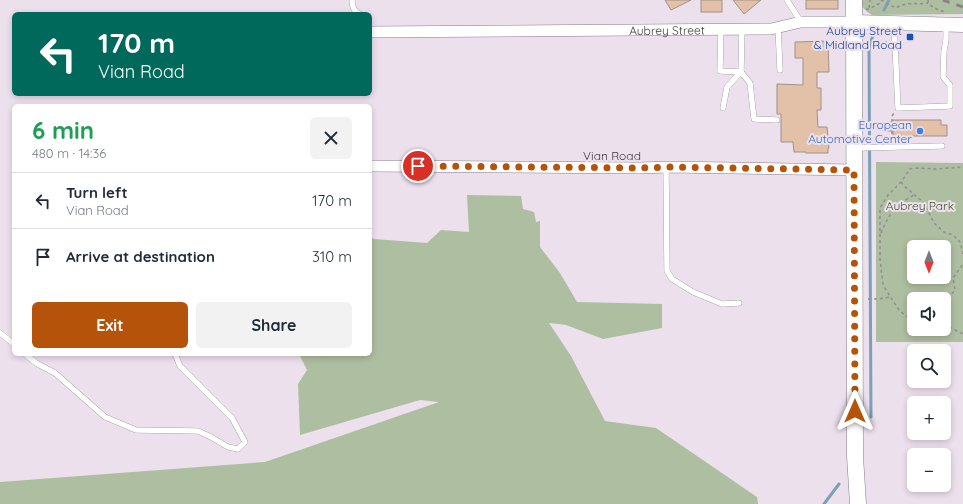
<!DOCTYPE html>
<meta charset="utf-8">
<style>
:root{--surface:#fff;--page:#f2f2f3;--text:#1f2937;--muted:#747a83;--line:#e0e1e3;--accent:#b45309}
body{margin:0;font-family:Quicksand,sans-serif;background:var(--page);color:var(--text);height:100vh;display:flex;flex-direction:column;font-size:15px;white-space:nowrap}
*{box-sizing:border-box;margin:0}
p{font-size:13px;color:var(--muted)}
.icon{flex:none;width:22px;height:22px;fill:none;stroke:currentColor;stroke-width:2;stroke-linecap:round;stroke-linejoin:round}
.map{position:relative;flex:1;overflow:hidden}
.details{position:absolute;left:12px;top:104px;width:360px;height:252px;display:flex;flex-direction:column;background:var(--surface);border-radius:6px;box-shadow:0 2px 6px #0003}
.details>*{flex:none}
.top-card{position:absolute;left:12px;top:12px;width:360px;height:84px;border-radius:6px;box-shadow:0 2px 6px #0003;background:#00695c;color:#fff;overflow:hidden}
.needle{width:26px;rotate:180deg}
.controls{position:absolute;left:907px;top:240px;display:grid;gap:8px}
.controls a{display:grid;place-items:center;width:44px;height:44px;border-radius:6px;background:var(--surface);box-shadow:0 2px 6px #0003;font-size:20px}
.pin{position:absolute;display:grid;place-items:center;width:34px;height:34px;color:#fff;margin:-17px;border:2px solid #fff;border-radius:50%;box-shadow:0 1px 4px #0007}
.me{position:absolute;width:44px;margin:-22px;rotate:0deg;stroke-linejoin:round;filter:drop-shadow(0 0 3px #0008)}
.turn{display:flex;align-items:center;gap:14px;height:84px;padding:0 20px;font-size:18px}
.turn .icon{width:52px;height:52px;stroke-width:2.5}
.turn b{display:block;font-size:28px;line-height:34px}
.round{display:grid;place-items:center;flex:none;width:42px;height:42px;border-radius:6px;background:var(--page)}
.overview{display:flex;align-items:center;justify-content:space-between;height:68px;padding:0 20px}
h1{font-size:24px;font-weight:700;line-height:30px;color:#1e9e55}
.button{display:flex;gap:8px;margin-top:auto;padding:8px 20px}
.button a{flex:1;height:46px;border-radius:6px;background:var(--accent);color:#fff;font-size:16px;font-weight:700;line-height:46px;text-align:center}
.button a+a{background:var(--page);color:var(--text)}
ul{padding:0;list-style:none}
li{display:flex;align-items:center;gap:12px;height:56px;padding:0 20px;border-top:1px solid var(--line)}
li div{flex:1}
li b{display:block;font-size:15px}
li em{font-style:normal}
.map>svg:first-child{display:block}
.green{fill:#aebea0;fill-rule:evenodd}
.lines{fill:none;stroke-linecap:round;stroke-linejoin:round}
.stream{stroke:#7ca0b6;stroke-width:3}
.building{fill:#e3c1a9;stroke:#9f9188}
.service-casing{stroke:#877c87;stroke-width:6}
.minor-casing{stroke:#877c87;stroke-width:12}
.tertiary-casing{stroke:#877c87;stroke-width:15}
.secondary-casing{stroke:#877c87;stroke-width:17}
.path{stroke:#948b94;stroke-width:1.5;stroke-dasharray:3 3;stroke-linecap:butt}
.service{stroke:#fff;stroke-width:5.5}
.minor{stroke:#fff;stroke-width:11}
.tertiary{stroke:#fff;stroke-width:14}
.secondary{stroke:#fff;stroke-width:16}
.rail{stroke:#8b838b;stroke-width:3;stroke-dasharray:7 7;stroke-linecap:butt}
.route{stroke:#b45309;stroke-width:7;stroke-dasharray:0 12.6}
.transit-dot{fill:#1a4fb4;stroke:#ece0ed;stroke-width:1.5}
.shop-dot{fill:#3f7fe0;stroke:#ece0ed;stroke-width:1.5}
.labels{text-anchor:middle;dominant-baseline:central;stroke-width:4;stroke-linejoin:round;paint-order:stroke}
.street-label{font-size:12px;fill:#3d383d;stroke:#ece0ed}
.transit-label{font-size:12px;fill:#164399;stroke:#ece0ed;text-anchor:end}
.shop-label{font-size:12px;fill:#366cbe;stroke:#ece0ed;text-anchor:end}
.park-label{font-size:12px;fill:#3e5724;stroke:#ece0ed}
</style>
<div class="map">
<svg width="963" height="504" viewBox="0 0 963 504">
<rect width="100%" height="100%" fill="#ece0ed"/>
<g class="green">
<path d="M861,0h102v14l-91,1c-7,-4 -10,-7 -11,-15z"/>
<path d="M876,162l87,1v179h-87zM914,247h30v30h-30zM914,299h30v30h-30z"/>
<path d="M467,195l54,1 2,13 11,3 2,10 4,-1v26l20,26 17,29 85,2v24l-59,11 -37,-14 -17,-2 22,33 34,65 51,7 101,69 1,7h-758v-22l265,-20 174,-60 -19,-2 -120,35 -2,-51 9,-14 -8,-16h71v-117l4,2 53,4 14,-13 28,2z"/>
</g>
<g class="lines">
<g class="stream">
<path d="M884,10l5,-10"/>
<path d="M871,417l-2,-369 5,-16"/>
<path d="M824,504l15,-20"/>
</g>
</g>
<g class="building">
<path d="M665,0h26l-20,10z"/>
<rect x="701" y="0" width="21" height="12"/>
<path d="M733,0h28l-17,14z"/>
<rect x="806" y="0" width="32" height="9"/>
<path d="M828,41l1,31h-12v16h4v22h-4l1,17h9l2,21h-1v5h-22v-1h-12l-1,-10h-12v-28h-4v-30l26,1v-27h-8v-16z"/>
<path d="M893,120h48v5h6v11h-46v6h-8v-11h-10v-8l10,-1z"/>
</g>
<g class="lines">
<defs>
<g id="service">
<path d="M352,0c0,6 2,12 8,14"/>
<path d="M787,0l14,22"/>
<path d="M894,24l4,84 52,-2v-21l-7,-8 1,-26 2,-12v-14"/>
<path d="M778,27l2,43"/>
<path d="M721,29l-1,42 21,1 1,-43"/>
<path d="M723,108l4,-21 14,-15 9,11 4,36 23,1"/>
<path d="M856,148l86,-2"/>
<path d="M666,167l1,104 5,8 21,13 29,12 17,-1"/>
<path d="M0,333l14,11"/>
<path d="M25,354l11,9 19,10 50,44 31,13 62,1 13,6 17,10 10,2 7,-7 -13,-24 -52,-52 -5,-12"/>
</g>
<g id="minor">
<path id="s1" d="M370,32l401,-3 30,-7h53"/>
<path d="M370,166l269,2 30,-1 185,3"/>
</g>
<path id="tertiary" d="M854,22l109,3"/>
<path id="secondary" d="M854,0l1,456 3,48"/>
</defs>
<use href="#service" class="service-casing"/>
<use href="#minor" class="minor-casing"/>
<use href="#tertiary" class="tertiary-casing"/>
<use href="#secondary" class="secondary-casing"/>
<g class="path">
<path d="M881,0l15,8c10,-7 21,-3 32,-5"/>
<path d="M928,0v3c5,5 11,7 17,9"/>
<path d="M869,8l1,-8"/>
<path d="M866,9h3l13,-7"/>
<path d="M867,43l20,-1"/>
<path d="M892,140v-24l2,-3"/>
<path d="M901,182l3,4 19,16 11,21 10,9 9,3 7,7 3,12"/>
<path d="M881,233c9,-21 14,-27 33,-38"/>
<path d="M868,299h10l12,-2"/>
<path d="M944,303l11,-13 -2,-12 10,-14"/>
<path d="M914,320l-8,-4 -7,-6 -13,-20 -3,-6 -3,-25v-51l8,-13 13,-13 9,-13 4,-1 23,1 26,-2"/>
<path d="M944,324l19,10"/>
</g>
<use href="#service" class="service"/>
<use href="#minor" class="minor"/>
<use href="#tertiary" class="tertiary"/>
<use href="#secondary" class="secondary"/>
<path class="rail" d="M943,0l20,7"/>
</g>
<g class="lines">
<path class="route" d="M418,166l221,2 30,-1 185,3 1,241"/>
</g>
<rect class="transit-dot" x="906" y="33" width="8" height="8" rx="2"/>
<circle class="shop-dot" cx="920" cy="131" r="4"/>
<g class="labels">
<g class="street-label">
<text stroke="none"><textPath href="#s1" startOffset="297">Aubrey Street</textPath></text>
<text x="612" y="155">Vian Road</text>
</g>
<g class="transit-label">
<text x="902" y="30">Aubrey Street<tspan x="902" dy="14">&amp; Midland Road</tspan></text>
</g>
<g class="shop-label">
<text x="912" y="124">European<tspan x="912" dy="14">Automotive Center</tspan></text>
</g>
<g class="park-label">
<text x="920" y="205">Aubrey Park</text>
</g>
</g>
</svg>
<div class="controls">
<a><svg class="needle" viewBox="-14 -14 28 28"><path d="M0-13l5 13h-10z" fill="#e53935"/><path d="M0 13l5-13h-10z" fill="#747a83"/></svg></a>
<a><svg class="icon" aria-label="sound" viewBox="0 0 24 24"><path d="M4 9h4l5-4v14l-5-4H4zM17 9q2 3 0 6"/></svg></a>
<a><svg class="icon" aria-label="search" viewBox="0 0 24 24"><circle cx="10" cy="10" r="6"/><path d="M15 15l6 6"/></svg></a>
<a>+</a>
<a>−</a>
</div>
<div class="pin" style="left:418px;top:166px;background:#d93025"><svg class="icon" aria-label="arrive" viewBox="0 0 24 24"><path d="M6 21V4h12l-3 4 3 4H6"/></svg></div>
<svg class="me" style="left:855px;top:411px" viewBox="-20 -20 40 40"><path d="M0-17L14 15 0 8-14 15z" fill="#b45309" stroke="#fff" stroke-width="4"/></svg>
<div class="top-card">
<div class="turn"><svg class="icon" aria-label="left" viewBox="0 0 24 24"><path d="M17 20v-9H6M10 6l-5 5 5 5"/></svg><div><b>170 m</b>Vian Road</div></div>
</div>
<section class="details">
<div class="overview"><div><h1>6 min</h1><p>480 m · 14:36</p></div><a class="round"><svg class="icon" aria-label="close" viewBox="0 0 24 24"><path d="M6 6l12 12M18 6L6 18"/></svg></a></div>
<ul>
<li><svg class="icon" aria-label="left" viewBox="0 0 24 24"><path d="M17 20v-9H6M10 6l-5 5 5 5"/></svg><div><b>Turn left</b><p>Vian Road</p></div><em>170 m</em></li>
<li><svg class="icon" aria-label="arrive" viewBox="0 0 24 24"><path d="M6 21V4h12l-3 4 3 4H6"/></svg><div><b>Arrive at destination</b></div><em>310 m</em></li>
</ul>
<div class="button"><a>Exit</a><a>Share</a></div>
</section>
</div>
